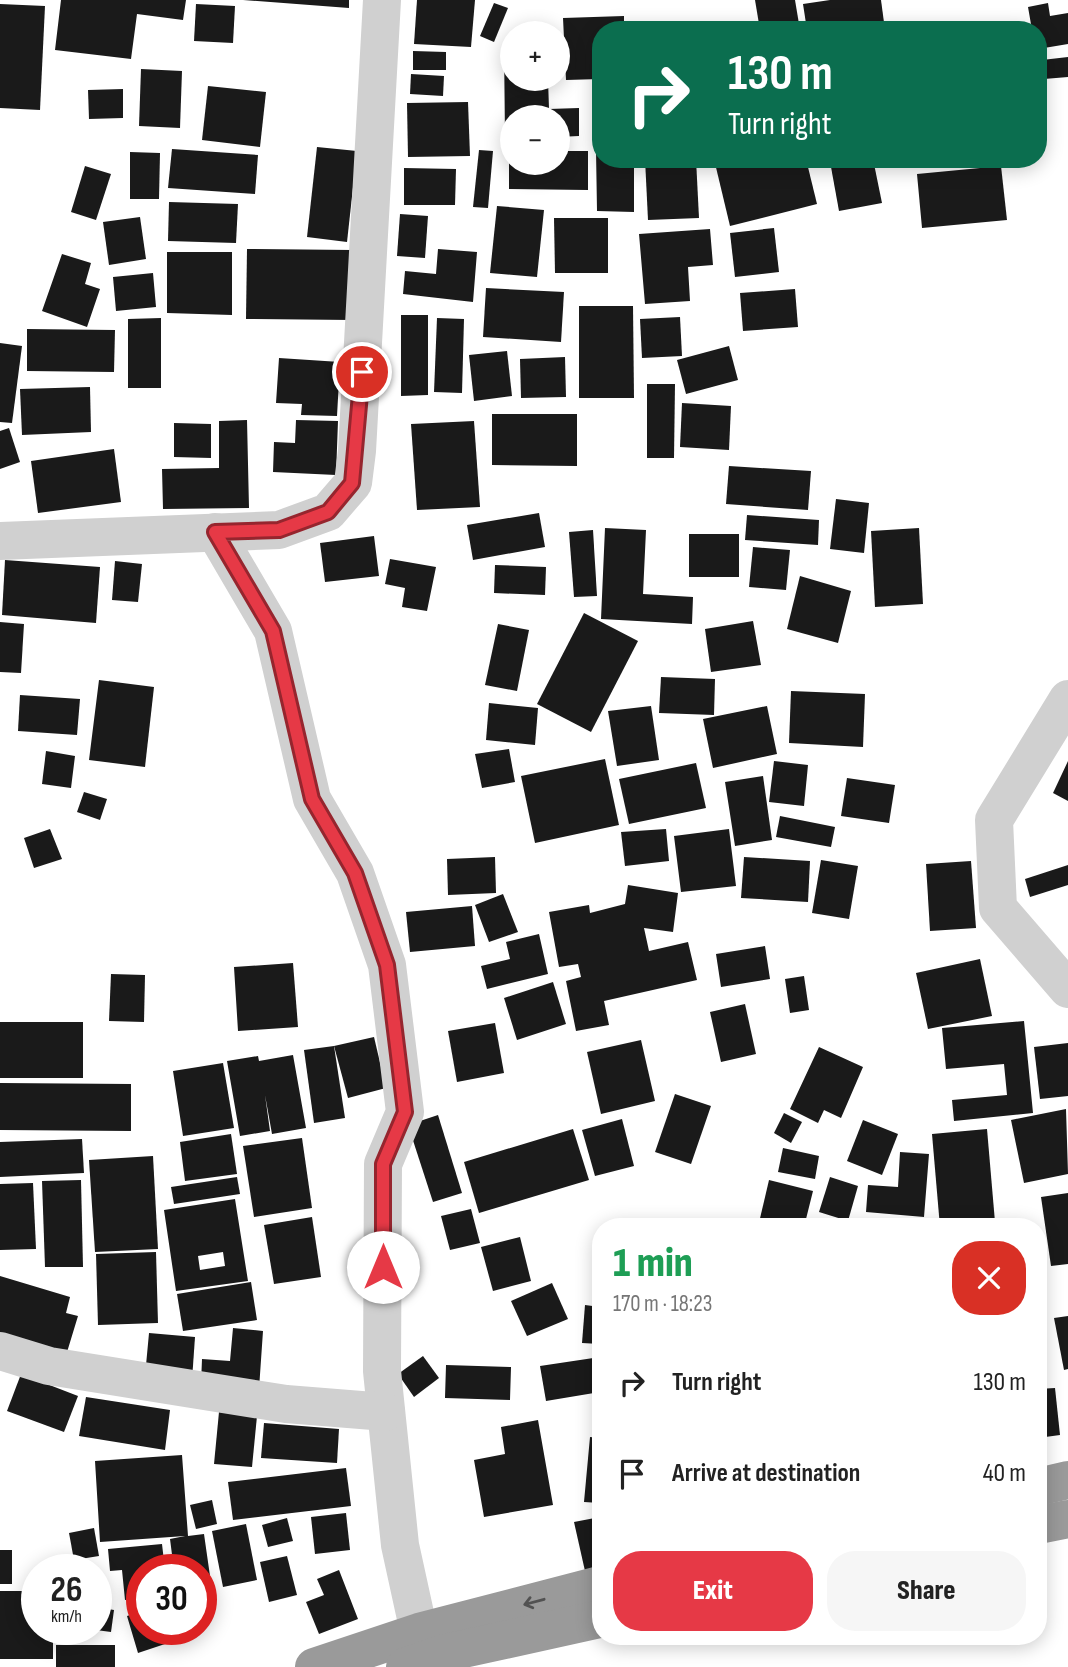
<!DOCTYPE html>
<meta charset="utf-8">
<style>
:root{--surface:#fff;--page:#f6f6f6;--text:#222;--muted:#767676;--accent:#e63946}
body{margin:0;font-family:"Sofia Sans Condensed",sans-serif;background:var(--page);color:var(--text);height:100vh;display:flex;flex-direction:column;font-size:26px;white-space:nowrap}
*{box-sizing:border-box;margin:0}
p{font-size:23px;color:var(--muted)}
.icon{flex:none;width:38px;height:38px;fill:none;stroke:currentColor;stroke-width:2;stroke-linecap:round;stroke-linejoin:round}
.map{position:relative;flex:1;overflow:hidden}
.panel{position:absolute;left:592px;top:1218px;width:455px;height:427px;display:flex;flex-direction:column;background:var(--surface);border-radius:28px;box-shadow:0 4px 18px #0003}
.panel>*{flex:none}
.guide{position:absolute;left:592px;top:21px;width:455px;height:147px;border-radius:28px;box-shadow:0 4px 18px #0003;background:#0b6e4f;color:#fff;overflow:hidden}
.tools{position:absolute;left:500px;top:21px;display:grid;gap:14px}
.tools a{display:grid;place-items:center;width:70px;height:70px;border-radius:50%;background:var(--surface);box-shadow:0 4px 18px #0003;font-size:35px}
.speed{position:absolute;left:21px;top:1554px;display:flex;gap:14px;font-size:35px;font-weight:700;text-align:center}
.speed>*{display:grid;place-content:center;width:91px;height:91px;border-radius:50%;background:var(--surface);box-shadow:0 4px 18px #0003;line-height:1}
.speed small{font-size:18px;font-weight:400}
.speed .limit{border:10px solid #d22;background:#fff;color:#111}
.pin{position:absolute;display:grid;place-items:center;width:60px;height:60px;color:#fff;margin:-30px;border:4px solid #fff;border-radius:50%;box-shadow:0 2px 7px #0007}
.me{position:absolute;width:77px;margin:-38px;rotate:0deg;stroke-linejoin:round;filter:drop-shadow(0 0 5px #0008)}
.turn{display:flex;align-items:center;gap:24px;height:147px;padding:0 21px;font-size:32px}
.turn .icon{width:91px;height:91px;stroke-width:2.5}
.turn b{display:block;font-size:49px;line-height:60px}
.round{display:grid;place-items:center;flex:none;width:74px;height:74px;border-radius:28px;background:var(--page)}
.summary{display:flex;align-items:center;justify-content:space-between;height:119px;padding:0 21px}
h1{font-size:42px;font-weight:800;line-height:52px;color:#1e9e55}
.primary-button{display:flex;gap:14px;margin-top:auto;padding:14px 21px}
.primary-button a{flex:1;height:80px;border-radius:28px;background:var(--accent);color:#fff;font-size:28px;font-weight:800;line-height:80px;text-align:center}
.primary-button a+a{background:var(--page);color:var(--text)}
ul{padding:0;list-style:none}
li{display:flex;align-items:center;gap:21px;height:91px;padding:0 21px}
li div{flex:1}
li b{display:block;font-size:26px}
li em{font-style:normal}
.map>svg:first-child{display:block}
.building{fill:#1a1a1a;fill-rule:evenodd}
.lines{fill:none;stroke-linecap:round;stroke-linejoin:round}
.street{stroke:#d0d0d0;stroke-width:38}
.highway{stroke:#9a9a9a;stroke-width:38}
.oneway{stroke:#525252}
.route-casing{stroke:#96252e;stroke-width:18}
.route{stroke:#e63946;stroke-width:12}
</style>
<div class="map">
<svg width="1068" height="1667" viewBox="0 0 1068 1667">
<rect width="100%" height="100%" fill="#fff"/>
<g class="building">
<path d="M61,0h125l-3,20 -46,-6 -6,45 -76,-9z"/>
<path d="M243,0h106v8z"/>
<path d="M417,0h58l-4,47 -57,-3z"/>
<path d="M755,0h40l5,30h-40z"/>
<path d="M830,0h51l4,30h-78l-4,-26z"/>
<path d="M494,3l14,5 -14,34 -14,-6z"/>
<path d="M1048,3l2,13 18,-3v31l-30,5v-19h-6l-4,-23z"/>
<path d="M0,4l45,2 -5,104 -40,-2z"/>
<path d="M196,4l39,2 -2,37 -39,-2z"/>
<path d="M624,16v14h-24v49l-34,1 -3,-62z"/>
<path d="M692,22v8h-52v-6z"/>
<path d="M504,45h9v34h35l1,30 30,-1v28l-21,1v-20h-45v21h-8z"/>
<path d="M413,51l33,1v18h-33z"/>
<path d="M1068,57v20l-24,2 -2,-19z"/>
<path d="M141,69l41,2 -2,57 -41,-2z"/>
<path d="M411,74l33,2 -1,20 -33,-2z"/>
<path d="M208,86l58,6 -6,55 -58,-7z"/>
<path d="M123,89v29l-34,1 -1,-29z"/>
<path d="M468,102l2,54 -62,1 -1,-54z"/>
<path d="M317,147l40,4 -10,91 -40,-5z"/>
<path d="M172,149l86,6 -3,39 -87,-6z"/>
<path d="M479,150l14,1 -5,57 -15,-1z"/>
<path d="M509,150h4v13h45v-12h30v39l-79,-1z"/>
<path d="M596,150h4v9h34v53l-37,-1z"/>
<path d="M130,152l30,1 -1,46h-29z"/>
<path d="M645,159h51l3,59 -51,2z"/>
<path d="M714,159h92l11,45 -87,22z"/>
<path d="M873,159l9,44 -43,8 -8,-44z"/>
<path d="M85,166l26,8 -15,46 -25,-8z"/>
<path d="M1001,166l6,54 -85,8 -5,-54z"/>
<path d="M404,168l52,1 -1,36h-51z"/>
<path d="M169,202l69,2 -2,39 -68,-2z"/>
<path d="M497,206l47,4 -7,67 -47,-4z"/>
<path d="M400,214l28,2 -3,42 -28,-2z"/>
<path d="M140,217l6,42 -37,6 -6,-43z"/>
<path d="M554,218h54v55h-53z"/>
<path d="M774,228l5,44 -44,5 -5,-44z"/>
<path d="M710,229l3,36 -25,2 2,34 -45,3 -6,-70z"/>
<path d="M247,249l106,1 -1,70 -106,-1z"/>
<path d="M438,249l39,3 -4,50 -70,-8 2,-23 31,3z"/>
<path d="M167,252h65v63l-65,-2z"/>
<path d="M62,254l29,9 -6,21 15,5 -13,38 -45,-16z"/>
<path d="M153,273l3,34 -40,4 -3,-34z"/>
<path d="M486,288l78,4 -3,50 -78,-5z"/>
<path d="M795,289l3,38 -55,4 -3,-38z"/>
<path d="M579,306h54l1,92h-55z"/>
<path d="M401,315h27v80l-27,1z"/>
<path d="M680,317l2,39 -40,2 -2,-39z"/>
<path d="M161,318v70h-33v-69z"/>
<path d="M437,318l27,1 -2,74 -28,-1z"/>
<path d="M27,329l88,1 -1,42 -87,-1z"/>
<path d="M0,343l22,3 -10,77 -12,-1z"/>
<path d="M729,346l9,34 -52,14 -9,-34z"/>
<path d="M507,351l5,45 -38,5 -5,-46z"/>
<path d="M565,357l1,40 -45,1 -1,-39z"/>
<path d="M279,358l61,4 -3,54 -36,-1 1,-11 -26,-1z"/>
<path d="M647,384h28l-1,74h-27z"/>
<path d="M90,387l1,45 -69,3 -2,-46z"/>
<path d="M682,403l49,3 -2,44 -49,-3z"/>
<path d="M492,414h85v52l-85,-1z"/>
<path d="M247,420l2,88 -86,1 -1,-40 57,-1v-47z"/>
<path d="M296,420l42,1 -2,54 -63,-3 1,-30 21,1z"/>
<path d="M474,421l6,86 -63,3 -6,-86z"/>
<path d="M174,423l37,1v34l-37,-1z"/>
<path d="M9,428l11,34 -20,7v-38z"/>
<path d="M114,449l7,53 -83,11 -7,-52z"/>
<path d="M729,466l82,5 -3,39 -82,-6z"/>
<path d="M836,499l33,4 -5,50 -34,-4z"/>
<path d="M539,513l6,34 -72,13 -6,-35z"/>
<path d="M747,515l72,5 -1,25 -73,-5z"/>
<path d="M605,528l41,2 -3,64 50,3 -1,27 -91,-5z"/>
<path d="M919,528l4,76 -48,3 -4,-76z"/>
<path d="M593,530l4,66 -23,1 -5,-65z"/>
<rect x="689" y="534" width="50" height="43"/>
<path d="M374,536l5,40 -54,6 -5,-39z"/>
<path d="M753,547l37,3 -4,40 -37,-3z"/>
<path d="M390,559l46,8 -9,44 -25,-4 3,-19 -20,-4z"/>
<path d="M5,560l95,7 -4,56 -94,-8z"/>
<path d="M115,561l27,3 -4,38 -26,-2z"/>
<path d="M495,565l51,2 -1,28 -51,-2z"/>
<path d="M800,576l51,15 -13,52 -51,-14z"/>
<path d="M584,613l54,28 -47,91 -54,-28z"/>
<path d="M753,621l8,44 -50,7 -6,-43z"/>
<path d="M0,622l24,2 -3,49 -21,-1z"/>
<path d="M498,624l31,6 -12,61 -32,-6z"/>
<path d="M661,677l54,2 -1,36 -55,-2z"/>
<path d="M99,680l55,7 -9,80 -56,-7z"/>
<path d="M791,691l74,3 -2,53 -74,-4z"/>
<path d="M20,695l60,4 -3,36 -59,-4z"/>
<path d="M489,703l49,5 -3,37 -49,-5z"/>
<path d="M651,706l8,54 -42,6 -9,-55z"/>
<path d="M767,706l10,48 -64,14 -10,-49z"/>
<path d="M509,749l6,33 -33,6 -7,-34z"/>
<path d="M46,751l29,5 -4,32 -29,-4z"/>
<path d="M605,759l14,66 -84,18 -14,-67z"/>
<path d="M774,761l34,4 -4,41 -35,-4z"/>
<path d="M1068,761v40l-15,-8z"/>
<path d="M696,763l10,45 -77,16 -10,-45z"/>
<path d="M763,776l9,64 -37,6 -10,-64z"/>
<path d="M847,778l48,7 -6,38 -48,-7z"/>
<path d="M84,792l23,7 -7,21 -23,-8z"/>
<path d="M780,816l55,11 -4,20 -55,-10z"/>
<path d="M50,829l12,30 -28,9 -10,-30z"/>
<path d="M666,829l3,32 -44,5 -4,-34z"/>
<path d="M729,829l7,57 -55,6 -7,-56z"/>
<path d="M495,857l1,36 -48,2 -1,-36z"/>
<path d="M744,857l66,4 -2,41 -67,-4z"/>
<path d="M821,860l37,6 -9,53 -37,-6z"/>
<path d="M971,861l5,67 -46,3 -4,-67z"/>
<path d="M1068,865v20l-38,12 -5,-18z"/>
<path d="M628,885l50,8 -5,39 -29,-4 5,23 39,-9 9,38 -93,21 5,24 -33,6 -10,-50 15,-4 -3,-13 -19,3 -10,-55 40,-7 1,8 35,-9z"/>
<path d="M503,894l15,38 -29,10 -14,-37z"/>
<path d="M472,906l3,40 -65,6 -4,-40z"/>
<path d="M539,934l9,40 -61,15 -6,-23 29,-7 -4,-17z"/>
<path d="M765,946l5,33 -49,8 -5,-33z"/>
<path d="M980,959l12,57 -64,13 -12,-56z"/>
<path d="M293,963l5,64 -60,4 -4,-64z"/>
<path d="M111,974l34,1 -1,47 -35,-1z"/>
<path d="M804,976l5,34 -19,3 -5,-34z"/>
<path d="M553,982l13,42 -49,16 -13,-42z"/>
<path d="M745,1004l11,50 -35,8 -11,-50z"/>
<path d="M1024,1021l9,92 -79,8 -2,-21 55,-5 -3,-31 -58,5 -4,-41z"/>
<rect x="0" y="1022" width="83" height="56"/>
<path d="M495,1023l9,50 -47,9 -9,-51z"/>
<path d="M374,1037l12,51 -38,10 -14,-52z"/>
<path d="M641,1040l14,61 -54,13 -14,-62z"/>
<path d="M1068,1043v53l-28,3 -6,-52z"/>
<path d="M334,1046l11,72 -31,5 -10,-73z"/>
<path d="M819,1047l44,20 -22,51 -17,-8 -6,13 -28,-14z"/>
<path d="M293,1055l13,73 -34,6 -7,-39 5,36 -30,5 -13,-75 31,-5 1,5z"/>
<path d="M223,1063l11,65 -51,8 -10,-65z"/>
<path d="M0,1083l131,1v47l-131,-1z"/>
<path d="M675,1094l36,12 -20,58 -36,-12z"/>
<path d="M1066,1109l2,65 -44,9 -13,-63z"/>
<path d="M784,1113l18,9 -11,21 -17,-10z"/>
<path d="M438,1115l24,78 -29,9 -25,-77z"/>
<path d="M622,1119l12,47 -39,10 -13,-46z"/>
<path d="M863,1120l35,14 -16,41 -35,-14z"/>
<path d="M573,1129l16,51 -110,33 -15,-51z"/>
<path d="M987,1129l8,93 -55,5 -8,-93z"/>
<path d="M231,1134l6,40 -52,7 -5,-39z"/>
<path d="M302,1138l10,70 -58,9 -11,-71z"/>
<path d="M82,1139l2,34 -84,4v-35z"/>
<path d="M783,1148l36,8 -4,23 -37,-7z"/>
<path d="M900,1152l29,2 -5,63 -58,-5 2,-27 30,2z"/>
<path d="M153,1156l5,93 -63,3 -6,-92z"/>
<path d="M237,1177l3,17 -66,10 -3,-17z"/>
<path d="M830,1177l28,9 -10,35 -29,-9z"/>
<path d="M81,1180l2,87h-38l-3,-86z"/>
<path d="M769,1180l44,11 -9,36h-46z"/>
<path d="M33,1183l3,66 -36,1v-66z"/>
<path d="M1068,1193v71l-17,2 -10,-69z"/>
<path d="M235,1199l13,82 -72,10 -12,-81zM223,1252l2,14 -25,4 -2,-14z"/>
<path d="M471,1209l9,34 -30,7 -9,-34z"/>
<path d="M312,1217l9,60 -47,7 -10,-59z"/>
<path d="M520,1237l11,44 -38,10 -12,-44z"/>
<path d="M156,1252l2,71 -60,2 -2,-71z"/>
<path d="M0,1276l70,21 -4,16 12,3 -14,46 -64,-20z"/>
<path d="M251,1282l6,38 -74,11 -6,-37z"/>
<path d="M552,1283l16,36 -41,17 -16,-35z"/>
<path d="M585,1305l15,2v37l-18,-1z"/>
<path d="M1068,1316v53l-4,1 -10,-52z"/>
<path d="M233,1328l30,3 -4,58 -58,-5 1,-25 28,2z"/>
<path d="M149,1333l46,4 -3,43 -47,-4z"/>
<path d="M423,1356l16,22 -25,19 -16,-23z"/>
<path d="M600,1357v35l-54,9 -6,-35z"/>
<path d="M446,1365l65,2 -1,33 -65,-2z"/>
<path d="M21,1374l57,22 -14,36 -57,-21z"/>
<path d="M1055,1388l5,47 -22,3v-49z"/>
<path d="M86,1397l84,13 -5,40 -86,-14z"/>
<path d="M219,1412l38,4 -5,51 -38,-3z"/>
<path d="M538,1420l15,85 -69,12 -10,-57 31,-6 -4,-27z"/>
<path d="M264,1423l75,6 -2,34 -76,-5z"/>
<path d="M590,1437l10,1v65l-16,-1z"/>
<path d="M182,1455l6,81 16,-2 9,63 -12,1v-28h-27l-4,-31 15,-3 -85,6 -5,-81z"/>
<path d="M346,1468l5,38 -118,14 -5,-38z"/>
<path d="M212,1500l5,24 -21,5 -6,-24z"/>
<path d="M346,1513l4,37 -35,4 -4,-37z"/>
<path d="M600,1517v50l-15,4 -11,-49z"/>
<path d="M287,1518l6,23 -25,6 -6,-22z"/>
<path d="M246,1524l11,56 -34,7 -11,-56z"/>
<path d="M94,1528l5,28 -25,4 -5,-27z"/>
<path d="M162,1544l3,26h-23v28l-17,2 -3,-30 -12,1 -2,-22z"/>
<rect x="0" y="1550" width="12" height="34"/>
<path d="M287,1556l10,39 -28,7 -9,-40z"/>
<path d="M339,1570l19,49 -39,15 -13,-32 18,-7 -7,-16z"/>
<path d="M0,1591h37v38h16v30h-53z"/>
<path d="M96,1607l18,3 -3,22 -15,-2z"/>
<path d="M142,1611v18h39l2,9 -45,15 -11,-37z"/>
<rect x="56" y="1645" width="59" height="22"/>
</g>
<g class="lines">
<g class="street">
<path d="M215,532l58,99 39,168 43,74 32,92 18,147 -22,52 -1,207 18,174 19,87"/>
<path d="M0,541l279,-11 49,-18 25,-29 4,-32 25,-451"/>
<path d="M1068,699l-74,121 4,88 70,81"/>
<path d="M0,1351l49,15 237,38 100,8"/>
</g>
<g class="highway">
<path d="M1038,1487l30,-7"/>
<path d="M1038,1525l30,-6"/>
<path d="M314,1667l105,-35 181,-47"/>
<path d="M405,1667l40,-14 155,-34"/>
</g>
</g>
<defs><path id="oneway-shaft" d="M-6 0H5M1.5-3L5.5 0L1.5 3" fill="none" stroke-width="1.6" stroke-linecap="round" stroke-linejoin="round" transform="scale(1.75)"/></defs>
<use class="oneway" href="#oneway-shaft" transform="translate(534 1602) rotate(165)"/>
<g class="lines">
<defs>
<path id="route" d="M362,372l-10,111 -24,29 -49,18 -64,2 58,99 39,168 43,74 32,92 18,147 -22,52v103"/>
</defs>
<use href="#route" class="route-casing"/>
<use href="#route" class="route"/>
</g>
</svg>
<div class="tools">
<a>+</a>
<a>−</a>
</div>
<div class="speed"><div>26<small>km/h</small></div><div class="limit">30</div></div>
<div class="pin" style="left:362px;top:372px;background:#d93025"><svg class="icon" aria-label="arrive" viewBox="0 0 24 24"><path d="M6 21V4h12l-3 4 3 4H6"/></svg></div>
<svg class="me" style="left:383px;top:1267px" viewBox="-20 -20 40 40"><circle r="19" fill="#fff"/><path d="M0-13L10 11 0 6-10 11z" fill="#e63946"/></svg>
<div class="guide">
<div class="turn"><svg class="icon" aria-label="right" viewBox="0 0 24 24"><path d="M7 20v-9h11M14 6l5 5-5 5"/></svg><div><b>130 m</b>Turn right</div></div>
</div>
<section class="panel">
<div class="summary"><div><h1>1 min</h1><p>170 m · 18:23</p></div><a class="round" style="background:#d93025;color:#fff"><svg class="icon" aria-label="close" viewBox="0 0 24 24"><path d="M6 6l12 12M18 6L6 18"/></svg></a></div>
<ul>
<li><svg class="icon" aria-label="right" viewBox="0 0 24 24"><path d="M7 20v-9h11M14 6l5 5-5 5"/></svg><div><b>Turn right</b></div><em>130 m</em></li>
<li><svg class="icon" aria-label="arrive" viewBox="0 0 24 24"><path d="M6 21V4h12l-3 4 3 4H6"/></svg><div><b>Arrive at destination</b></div><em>40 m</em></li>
</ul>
<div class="primary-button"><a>Exit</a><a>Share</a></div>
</section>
</div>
